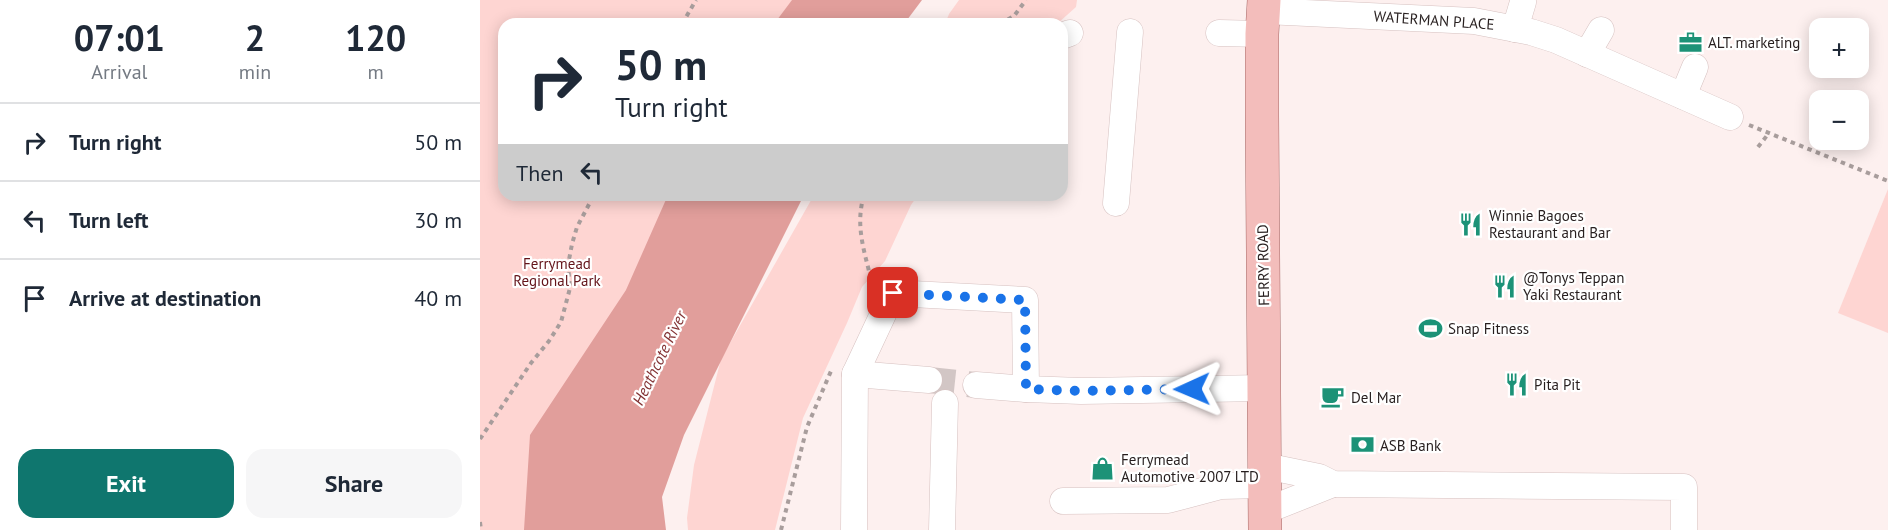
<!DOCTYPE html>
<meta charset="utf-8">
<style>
:root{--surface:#fff;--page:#f6f6f7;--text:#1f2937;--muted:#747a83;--line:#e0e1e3;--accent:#0f766e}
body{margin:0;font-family:"PT Sans",sans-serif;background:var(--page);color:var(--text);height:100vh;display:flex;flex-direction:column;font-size:22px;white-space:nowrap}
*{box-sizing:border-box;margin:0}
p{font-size:20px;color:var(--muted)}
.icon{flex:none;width:33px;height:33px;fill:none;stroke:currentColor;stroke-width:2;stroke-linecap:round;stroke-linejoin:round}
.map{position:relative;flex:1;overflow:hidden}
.panel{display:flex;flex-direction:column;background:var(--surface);width:480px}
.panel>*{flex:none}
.hud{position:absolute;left:18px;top:18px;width:570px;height:183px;border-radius:18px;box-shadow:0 3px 15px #0003;background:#fff;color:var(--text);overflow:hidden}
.buttons{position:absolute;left:1329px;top:18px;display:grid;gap:12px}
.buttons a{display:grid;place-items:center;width:60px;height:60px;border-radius:12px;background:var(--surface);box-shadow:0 3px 15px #0003;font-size:30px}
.pin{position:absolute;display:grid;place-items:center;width:51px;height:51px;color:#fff;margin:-26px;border-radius:12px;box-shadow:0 3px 9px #0006}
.me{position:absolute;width:66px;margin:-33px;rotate:269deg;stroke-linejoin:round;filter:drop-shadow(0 0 4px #0008)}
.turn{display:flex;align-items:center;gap:21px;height:126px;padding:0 18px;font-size:27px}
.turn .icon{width:78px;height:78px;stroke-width:2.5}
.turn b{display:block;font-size:42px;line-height:51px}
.then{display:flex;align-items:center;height:57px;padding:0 18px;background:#0003;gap:12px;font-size:22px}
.eta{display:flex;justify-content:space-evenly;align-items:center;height:102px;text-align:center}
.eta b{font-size:36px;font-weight:700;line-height:42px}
.primary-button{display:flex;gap:12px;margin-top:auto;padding:12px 18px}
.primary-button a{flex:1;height:69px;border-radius:18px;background:var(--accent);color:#fff;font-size:24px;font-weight:700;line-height:69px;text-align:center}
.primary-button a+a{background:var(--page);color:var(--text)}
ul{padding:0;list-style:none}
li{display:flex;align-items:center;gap:18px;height:78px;padding:0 18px;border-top:2px solid var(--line)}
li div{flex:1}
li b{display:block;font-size:22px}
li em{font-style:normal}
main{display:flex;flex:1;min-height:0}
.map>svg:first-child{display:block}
.green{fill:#fed5d2}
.water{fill:#e19e9b}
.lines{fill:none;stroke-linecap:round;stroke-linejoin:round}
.minor-tunnel{stroke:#d2c6c5;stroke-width:26;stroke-dasharray:26 13;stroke-linecap:butt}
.minor-casing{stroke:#d6c1c0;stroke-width:27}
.major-casing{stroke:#a66967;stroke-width:34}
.path{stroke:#a89d9c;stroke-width:4;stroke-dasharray:4.5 4.5;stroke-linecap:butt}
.minor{stroke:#fff;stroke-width:26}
.major{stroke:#f3bdbb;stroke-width:33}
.route{stroke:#1a73e8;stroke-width:10;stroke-dasharray:0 18}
.labels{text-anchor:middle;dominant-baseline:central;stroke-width:4.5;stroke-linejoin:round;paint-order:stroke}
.street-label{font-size:15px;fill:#271f1f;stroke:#fff}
.poi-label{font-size:15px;fill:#271f1f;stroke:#fff;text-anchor:start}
.park-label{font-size:15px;fill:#63141a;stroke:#fff}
.water-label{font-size:16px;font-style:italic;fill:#833334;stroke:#fff}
</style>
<main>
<section class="panel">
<div class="eta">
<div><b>07:01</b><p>Arrival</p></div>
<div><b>2</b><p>min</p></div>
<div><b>120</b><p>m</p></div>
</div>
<ul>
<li><svg class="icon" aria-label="right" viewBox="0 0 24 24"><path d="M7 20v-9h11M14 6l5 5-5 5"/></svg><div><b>Turn right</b></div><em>50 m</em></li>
<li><svg class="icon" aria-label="left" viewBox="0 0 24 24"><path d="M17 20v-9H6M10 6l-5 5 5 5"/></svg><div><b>Turn left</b></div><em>30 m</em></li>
<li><svg class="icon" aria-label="arrive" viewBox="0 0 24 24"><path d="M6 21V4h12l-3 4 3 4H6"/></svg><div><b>Arrive at destination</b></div><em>40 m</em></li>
</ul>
<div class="primary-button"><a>Exit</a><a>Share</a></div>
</section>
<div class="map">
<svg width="1408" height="530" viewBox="0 0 1408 530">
<rect width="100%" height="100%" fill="#fdf0ef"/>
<g class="green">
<path d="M0,0h341l-18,24h-299v171h191l-128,335h-87z"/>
<path d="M479,0h118l-1,7 -19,17h-112l4,-10z"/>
<path d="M1408,189v144l-50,-20z"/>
<path d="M334,195h104l-7,10 -26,56 -23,26 -15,36 -44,95 -28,112h-87l-1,-12 7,-53 27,-106z"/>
</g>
<g class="water">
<path d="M312,0h130l-18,24h-130z"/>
<path d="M188,195h136l-120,240 -22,62 4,33h-142l6,-95 96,-145z"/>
</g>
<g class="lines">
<path class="minor-tunnel" d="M449,380l47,5"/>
<defs>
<g id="minor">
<path d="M783,11l211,10 57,11 25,8 174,77"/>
<path d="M1035,29l8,-27"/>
<path d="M739,33l43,1"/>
<path d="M582,36l8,-3"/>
<path d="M1107,54l14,-24"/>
<path d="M1203,96l12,-29"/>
<path d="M636,203l14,-171"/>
<path d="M375,374l74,6"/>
<path d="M496,385l50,4"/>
<path d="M785,466l54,11 14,7 351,3v43"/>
<path d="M583,501l105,-1 53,-14 44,-1"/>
<path d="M785,511l68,-27"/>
<path d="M374,530l1,-156 38,-81 132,7 1,89 55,2 184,-3"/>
<path d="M462,530l3,-127"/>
</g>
<path id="major" d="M784,0l-2,34v81l3,415"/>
</defs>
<use href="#minor" class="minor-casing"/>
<use href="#major" class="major-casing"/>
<g class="path">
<path d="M202,24l14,-24"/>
<path d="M520,24l14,-8 12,-16"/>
<path d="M1269,125l139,56"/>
<path d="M1278,147l11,-14"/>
<path d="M384,195c-9,30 0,55 7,84l-2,6"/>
<path d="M0,439l51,-76 18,-22 12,-19 9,-34 -2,-23 4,-21 5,-17 17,-32"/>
<path d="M0,522l1,8"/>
<path d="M301,530l26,-103 24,-56"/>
</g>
<use href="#minor" class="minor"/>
<use href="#major" class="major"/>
</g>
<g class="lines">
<path class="route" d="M413,293l132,7 1,89 54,2 112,-2"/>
</g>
<defs>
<symbol id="office-bare" viewBox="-9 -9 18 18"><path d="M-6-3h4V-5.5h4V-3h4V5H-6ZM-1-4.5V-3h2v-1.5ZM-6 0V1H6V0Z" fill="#1c9277" stroke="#fff" stroke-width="2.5" paint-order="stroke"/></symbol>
<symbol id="restaurant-bare" viewBox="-9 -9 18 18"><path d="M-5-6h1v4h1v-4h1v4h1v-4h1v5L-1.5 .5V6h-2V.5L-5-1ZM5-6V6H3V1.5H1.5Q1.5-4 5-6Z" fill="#1c9277" stroke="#fff" stroke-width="2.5" paint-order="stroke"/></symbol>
<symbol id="stadium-bare" viewBox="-9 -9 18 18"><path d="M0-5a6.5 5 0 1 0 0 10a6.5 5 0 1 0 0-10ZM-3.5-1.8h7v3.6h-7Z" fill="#1c9277" stroke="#fff" stroke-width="2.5" paint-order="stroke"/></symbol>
<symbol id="cafe-bare" viewBox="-9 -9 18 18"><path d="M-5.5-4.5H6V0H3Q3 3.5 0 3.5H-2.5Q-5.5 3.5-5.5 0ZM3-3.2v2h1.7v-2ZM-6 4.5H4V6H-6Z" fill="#1c9277" stroke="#fff" stroke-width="2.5" paint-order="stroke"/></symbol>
<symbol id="bank-bare" viewBox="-9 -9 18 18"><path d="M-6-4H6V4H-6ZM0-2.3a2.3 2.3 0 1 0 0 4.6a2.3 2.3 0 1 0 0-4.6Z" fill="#1c9277" stroke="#fff" stroke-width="2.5" paint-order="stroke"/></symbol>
<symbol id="shop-bare" viewBox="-9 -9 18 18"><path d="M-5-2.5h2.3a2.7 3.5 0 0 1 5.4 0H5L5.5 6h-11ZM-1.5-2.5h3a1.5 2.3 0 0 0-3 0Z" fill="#1c9277" stroke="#fff" stroke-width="2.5" paint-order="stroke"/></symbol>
</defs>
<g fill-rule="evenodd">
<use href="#office-bare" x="1194" y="26" width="33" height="33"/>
<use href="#restaurant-bare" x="974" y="208" width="33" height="33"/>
<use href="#restaurant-bare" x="1008" y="270" width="33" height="33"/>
<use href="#stadium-bare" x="934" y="312" width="33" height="33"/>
<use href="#restaurant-bare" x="1020" y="368" width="33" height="33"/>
<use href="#cafe-bare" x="836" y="380" width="33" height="33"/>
<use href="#bank-bare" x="866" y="428" width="33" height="33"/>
<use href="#shop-bare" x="606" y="452" width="33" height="33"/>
</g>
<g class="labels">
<g class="street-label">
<text transform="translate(954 20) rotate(4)">WATERMAN PLACE</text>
<text transform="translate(783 265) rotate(-91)">FERRY ROAD</text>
</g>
<g class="poi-label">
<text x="1228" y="42">ALT. marketing</text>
<text x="1009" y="215">Winnie Bagoes<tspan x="1009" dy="17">Restaurant and Bar</tspan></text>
<text x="1043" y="277">@Tonys Teppan<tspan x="1043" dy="17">Yaki Restaurant</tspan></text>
<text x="968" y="328">Snap Fitness</text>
<text x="1054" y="384">Pita Pit</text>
<text x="871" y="397">Del Mar</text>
<text x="900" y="445">ASB Bank</text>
<text x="641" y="459">Ferrymead<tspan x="641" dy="17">Automotive 2007 LTD</tspan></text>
</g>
<g class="park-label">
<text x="77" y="263">Ferrymead<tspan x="77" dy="17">Regional Park</tspan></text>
</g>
<g class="water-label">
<text transform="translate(179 358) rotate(-64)">Heathcote River</text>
</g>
</g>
</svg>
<div class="buttons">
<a>+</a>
<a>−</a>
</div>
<div class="pin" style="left:413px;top:293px;background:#d93025"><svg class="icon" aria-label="arrive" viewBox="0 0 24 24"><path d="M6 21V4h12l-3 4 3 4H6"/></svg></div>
<svg class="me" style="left:712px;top:389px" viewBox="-20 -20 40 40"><path d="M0-17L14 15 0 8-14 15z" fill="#1a73e8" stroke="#fff" stroke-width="4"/></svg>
<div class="hud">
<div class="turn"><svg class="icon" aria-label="right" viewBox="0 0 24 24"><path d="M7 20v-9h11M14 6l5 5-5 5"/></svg><div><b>50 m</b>Turn right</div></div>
<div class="then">Then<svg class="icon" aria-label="left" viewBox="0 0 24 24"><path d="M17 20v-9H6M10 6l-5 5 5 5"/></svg></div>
</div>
</div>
</main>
